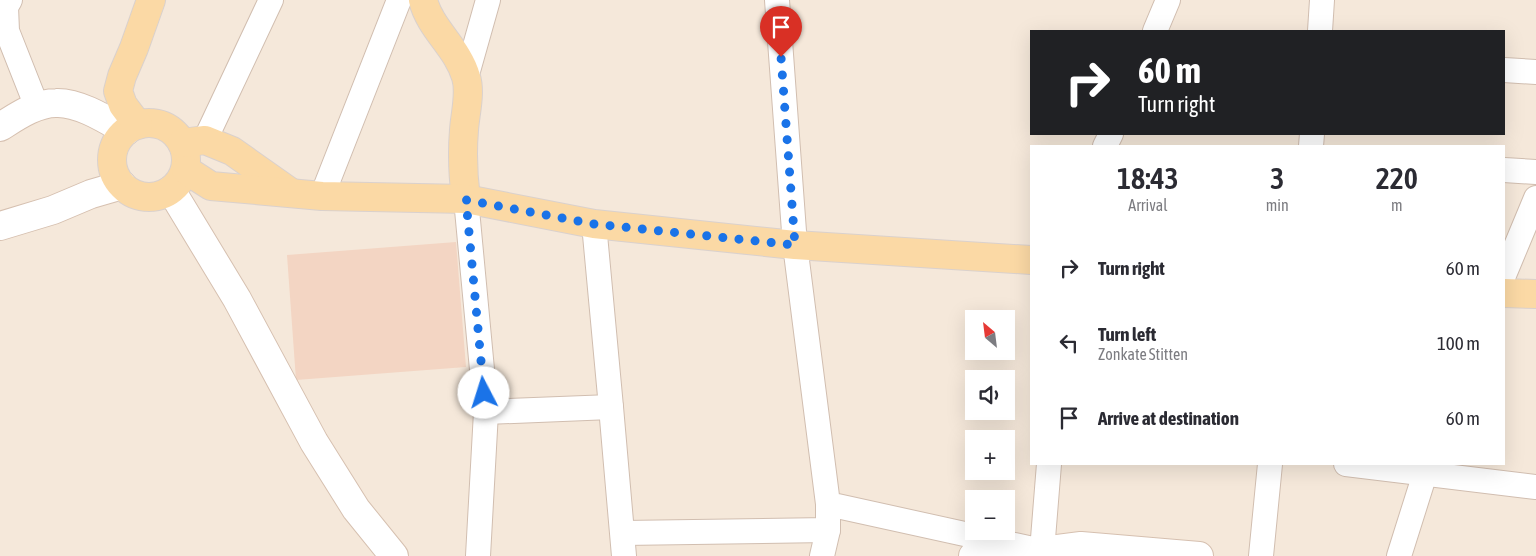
<!DOCTYPE html>
<meta charset="utf-8">
<style>
:root{--surface:#fff;--page:#f7f7f7;--text:#2b2b33;--muted:#7c7c81}
body{margin:0;font-family:"Asap Condensed",sans-serif;background:var(--page);color:var(--text);height:100vh;display:flex;flex-direction:column;font-size:19px;white-space:nowrap}
*{box-sizing:border-box;margin:0}
p{font-size:16px;color:var(--muted)}
.icon{flex:none;width:28px;height:28px;fill:none;stroke:currentColor;stroke-width:2;stroke-linecap:round;stroke-linejoin:round}
.map{position:relative;flex:1;overflow:hidden}
.details{position:absolute;left:1030px;top:145px;width:475px;height:320px;display:flex;flex-direction:column;background:var(--surface);border-radius:0px;box-shadow:0 5px 20px #0002}
.details>*{flex:none}
.top-card{position:absolute;left:1030px;top:30px;width:475px;height:105px;border-radius:0px;box-shadow:0 5px 20px #0002;background:#202124;color:#fff;overflow:hidden}
.needle{width:32px;rotate:332deg}
.buttons{position:absolute;left:965px;top:310px;display:grid;gap:10px}
.buttons a{display:grid;place-items:center;width:50px;height:50px;border-radius:0px;background:var(--surface);box-shadow:0 5px 20px #0002;font-size:25px}
.pin{position:absolute;display:grid;place-items:center;width:42px;height:42px;color:#fff;margin:-51px -21px;border-radius:50% 50% 50% 0;rotate:-45deg;box-shadow:0 0 5px #0007}
.pin .icon{rotate:45deg}
.me{position:absolute;width:55px;margin:-28px;rotate:355deg;stroke-linejoin:round;filter:drop-shadow(0 0 4px #0008)}
.turn{display:flex;align-items:center;gap:18px;height:105px;padding:0 25px;font-size:22px}
.turn .icon{width:65px;height:65px;stroke-width:2.5}
.turn b{display:block;font-size:35px;line-height:42px}
.eta{display:flex;justify-content:space-evenly;align-items:center;height:85px;text-align:center}
.eta b{font-size:30px;font-weight:600;line-height:35px}
ul{padding:0;list-style:none}
li{display:flex;align-items:center;gap:15px;height:75px;padding:0 25px}
li div{flex:1}
li b{display:block;font-size:19px}
li em{font-style:normal}
.map>svg:first-child{display:block}
.residential{fill:#f5e8da;fill-rule:evenodd}
.building{fill:#f3d5c3}
.lines{fill:none;stroke-linecap:round;stroke-linejoin:round}
.street-casing{stroke:#d1beb0;stroke-width:26}
.secondary-casing{stroke:#d6c0b0;stroke-width:30}
.primary-casing{stroke:#dad1cd;stroke-width:30}
.street{stroke:#fff;stroke-width:24}
.secondary{stroke:#fff;stroke-width:28}
.primary{stroke:#fbd9a5;stroke-width:28}
.route{stroke:#1a73e8;stroke-width:9;stroke-dasharray:0 16.2}
</style>
<div class="map">
<svg width="1536" height="556" viewBox="0 0 1536 556">
<rect width="100%" height="100%" fill="#fdf6ec"/>
<path class="residential" d="M0,0h1536v556h-1536zM1031,31h473v103h-473zM1031,146h473v318h-473zM974,319h32v32h-32zM974,379h32v32h-32zM974,439h32v32h-32zM974,499h32v32h-32z"/>
<path class="building" d="M456,242l10,125 -170,13 -9,-125z"/>
<g class="lines">
<defs>
<g id="street">
<path d="M10,0l-4,7 1,24 30,76"/>
<path d="M777,0l18,245 33,259 214,47 7,-87"/>
<path d="M1155,31l13,-31"/>
<path d="M1320,31l2,-31"/>
<path d="M1504,70l32,2"/>
<path d="M466,78l22,-78"/>
<path d="M205,140l66,-140"/>
<path d="M1105,146l6,-12"/>
<path d="M1311,146l1,-12"/>
<path d="M1504,170l32,2"/>
<path d="M322,196l77,-196"/>
<path d="M466,199l20,213 -8,144"/>
<path d="M594,224l17,183 13,149"/>
<path d="M1504,275l32,-77"/>
<path d="M486,412l125,-5"/>
<path d="M1346,464l190,23"/>
<path d="M623,533l205,-3v-26"/>
<path d="M822,556l6,-26"/>
<path d="M1261,556l9,-92"/>
<path d="M1399,556l29,-92"/>
</g>
<g id="secondary">
<path d="M0,127c16,-10 36,-24 56,-24 23,-1 51,17 70,28"/>
<path d="M171,190l66,109 77,143 42,67 38,47"/>
<path d="M0,226l53,-16 38,-16 31,-9"/>
<path d="M973,556l69,-5 39,-5 118,10"/>
</g>
<g id="primary">
<path d="M423,0c7,29 35,48 43,77 5,16 -1,37 -2,53 -2,24 -1,46 2,69"/>
<circle cx="149" cy="160" r="37"/>
<path d="M138,125l-15,-20 -5,-14 4,-15 12,-28 17,-48"/>
<path d="M182,143l23,-3 27,11 58,41"/>
<path d="M186,170l25,16 111,10 144,3 128,25 201,21 236,15"/>
<path d="M1504,293l32,1"/>
</g>
</defs>
<use href="#street" class="street-casing"/>
<use href="#secondary" class="secondary-casing"/>
<use href="#primary" class="primary-casing"/>
<use href="#street" class="street"/>
<use href="#secondary" class="secondary"/>
<use href="#primary" class="primary"/>
</g>
<g class="lines">
<path class="route" d="M484,393l-18,-193 128,24 201,21 -14,-188"/>
</g>
</svg>
<div class="buttons">
<a><svg class="needle" viewBox="-14 -14 28 28"><path d="M0-13l5 13h-10z" fill="#e53935"/><path d="M0 13l5-13h-10z" fill="#7c7c81"/></svg></a>
<a><svg class="icon" aria-label="sound" viewBox="0 0 24 24"><path d="M4 9h4l5-4v14l-5-4H4zM17 9q2 3 0 6"/></svg></a>
<a>+</a>
<a>−</a>
</div>
<div class="pin" style="left:781px;top:57px;background:#d93025"><svg class="icon" aria-label="arrive" viewBox="0 0 24 24"><path d="M6 21V4h12l-3 4 3 4H6"/></svg></div>
<svg class="me" style="left:484px;top:393px" viewBox="-20 -20 40 40"><circle r="19" fill="#fff"/><path d="M0-13L10 11 0 6-10 11z" fill="#1a73e8"/></svg>
<div class="top-card">
<div class="turn"><svg class="icon" aria-label="right" viewBox="0 0 24 24"><path d="M7 20v-9h11M14 6l5 5-5 5"/></svg><div><b>60 m</b>Turn right</div></div>
</div>
<section class="details">
<div class="eta">
<div><b>18:43</b><p>Arrival</p></div>
<div><b>3</b><p>min</p></div>
<div><b>220</b><p>m</p></div>
</div>
<ul>
<li><svg class="icon" aria-label="right" viewBox="0 0 24 24"><path d="M7 20v-9h11M14 6l5 5-5 5"/></svg><div><b>Turn right</b></div><em>60 m</em></li>
<li><svg class="icon" aria-label="left" viewBox="0 0 24 24"><path d="M17 20v-9H6M10 6l-5 5 5 5"/></svg><div><b>Turn left</b><p>Zonkate Stitten</p></div><em>100 m</em></li>
<li><svg class="icon" aria-label="arrive" viewBox="0 0 24 24"><path d="M6 21V4h12l-3 4 3 4H6"/></svg><div><b>Arrive at destination</b></div><em>60 m</em></li>
</ul>
</section>
</div>
